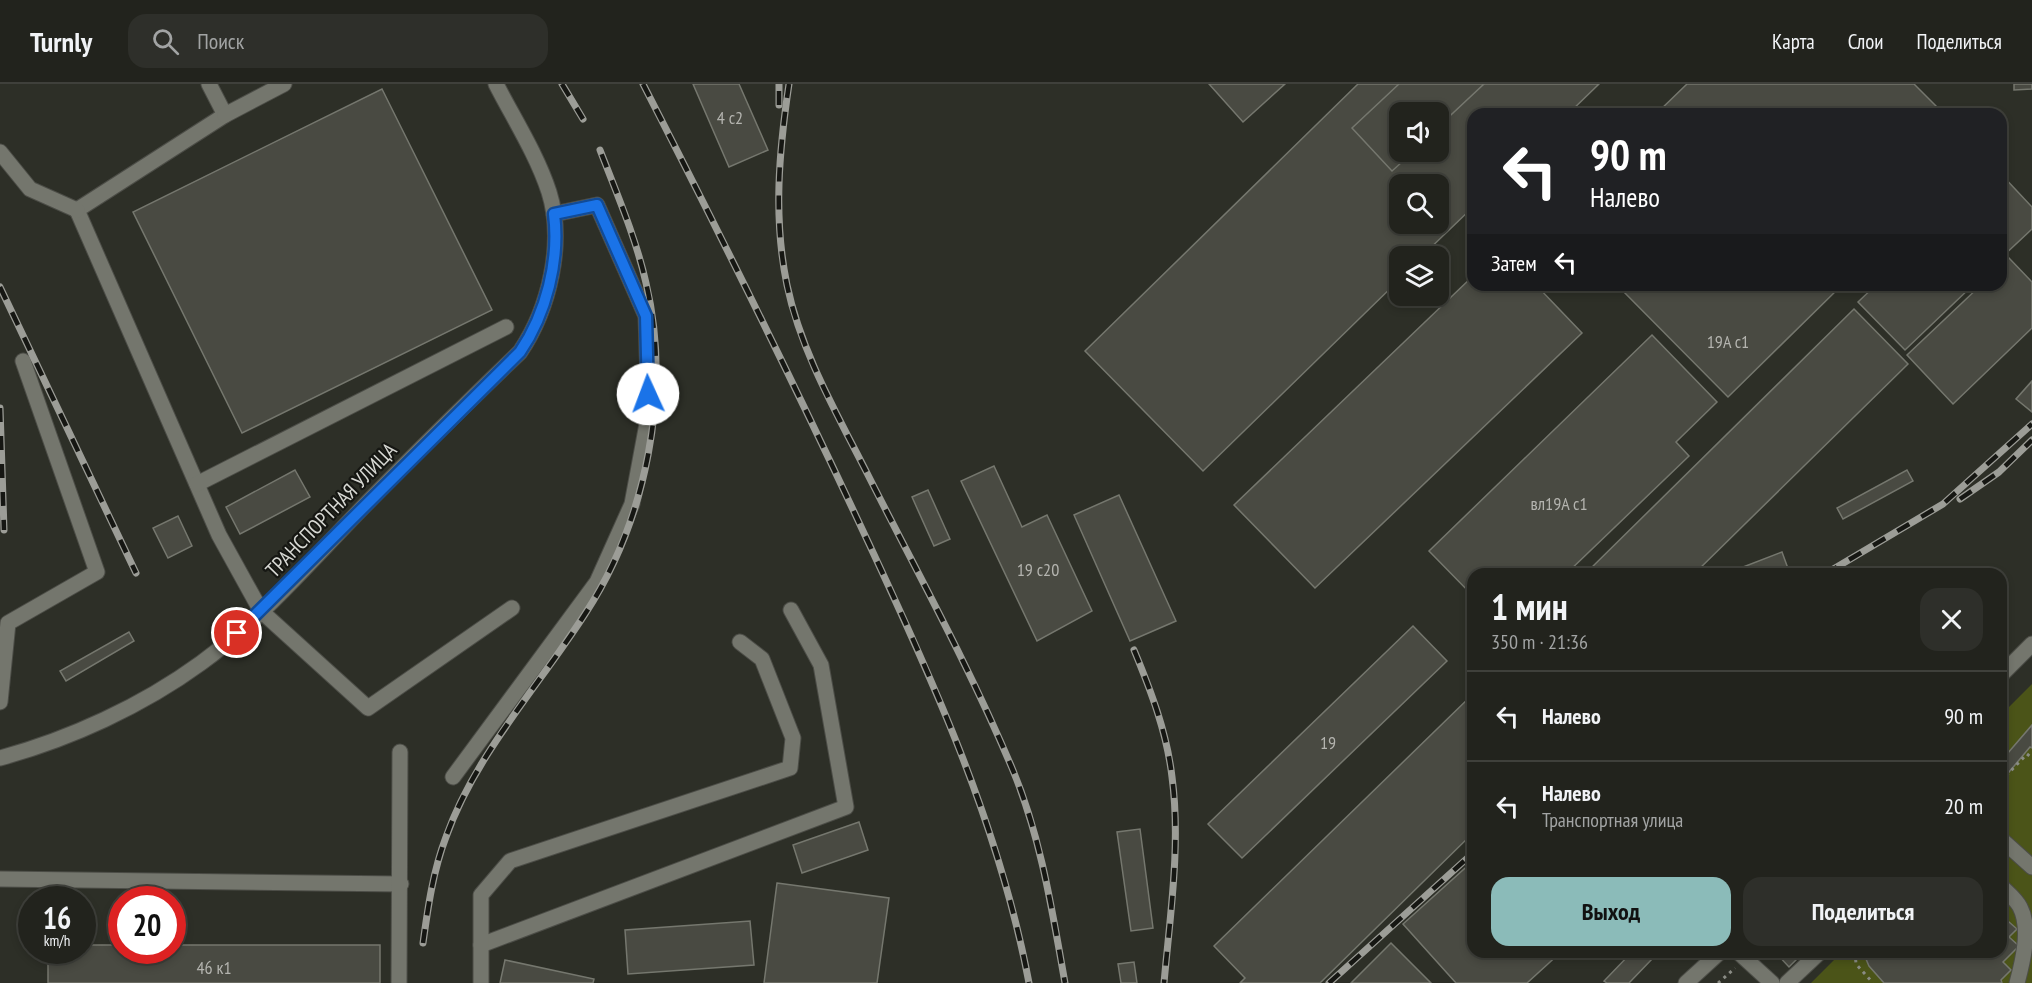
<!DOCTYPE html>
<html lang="ru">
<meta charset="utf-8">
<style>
:root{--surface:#22231d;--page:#2e2f2a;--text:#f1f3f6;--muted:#a2a4a4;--line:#3f403b;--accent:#8bbbb9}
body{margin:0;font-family:"PT Sans Narrow",sans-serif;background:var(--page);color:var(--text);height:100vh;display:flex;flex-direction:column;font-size:22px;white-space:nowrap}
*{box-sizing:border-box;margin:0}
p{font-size:20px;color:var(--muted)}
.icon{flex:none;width:33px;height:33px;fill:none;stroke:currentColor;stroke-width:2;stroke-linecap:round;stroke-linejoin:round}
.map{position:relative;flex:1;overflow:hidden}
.details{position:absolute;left:1467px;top:484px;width:540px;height:390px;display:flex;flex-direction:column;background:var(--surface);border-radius:18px;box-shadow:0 3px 9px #0003,0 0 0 2px var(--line)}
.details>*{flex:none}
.banner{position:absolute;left:1467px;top:24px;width:540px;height:183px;border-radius:18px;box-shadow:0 3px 9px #0003,0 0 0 2px var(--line);background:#202124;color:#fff;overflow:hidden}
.tools{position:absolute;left:1389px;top:18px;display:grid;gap:12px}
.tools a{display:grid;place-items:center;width:60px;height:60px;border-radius:12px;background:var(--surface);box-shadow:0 3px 9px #0003,0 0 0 2px var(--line);font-size:30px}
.speed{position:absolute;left:18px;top:802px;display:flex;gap:12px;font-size:30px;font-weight:700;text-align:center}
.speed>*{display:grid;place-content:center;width:78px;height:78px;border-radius:50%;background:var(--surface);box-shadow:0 3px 9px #0003,0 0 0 2px var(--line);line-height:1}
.speed small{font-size:15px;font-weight:400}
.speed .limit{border:9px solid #d22;background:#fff;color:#111}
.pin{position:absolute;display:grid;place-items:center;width:51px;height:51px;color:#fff;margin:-26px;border:3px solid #fff;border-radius:50%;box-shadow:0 2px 6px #0007}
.me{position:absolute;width:66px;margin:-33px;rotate:358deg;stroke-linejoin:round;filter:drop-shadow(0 0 4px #0008)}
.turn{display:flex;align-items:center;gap:21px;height:126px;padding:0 24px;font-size:27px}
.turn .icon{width:78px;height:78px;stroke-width:2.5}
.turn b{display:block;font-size:42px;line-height:51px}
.then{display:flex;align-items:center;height:57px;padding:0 24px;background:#0003;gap:12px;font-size:22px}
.round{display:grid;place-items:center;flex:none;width:63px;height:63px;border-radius:18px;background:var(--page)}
.summary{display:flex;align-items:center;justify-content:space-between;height:102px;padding:0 24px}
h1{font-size:36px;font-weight:600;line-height:45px}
.button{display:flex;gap:12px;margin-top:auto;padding:12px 24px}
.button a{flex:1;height:69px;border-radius:18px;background:var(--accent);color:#111;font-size:24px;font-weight:600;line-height:69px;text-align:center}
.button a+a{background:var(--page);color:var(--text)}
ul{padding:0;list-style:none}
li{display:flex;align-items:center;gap:18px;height:90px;padding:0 24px;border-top:2px solid var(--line)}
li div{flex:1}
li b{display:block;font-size:22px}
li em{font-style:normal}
header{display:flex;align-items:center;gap:36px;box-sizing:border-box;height:84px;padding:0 30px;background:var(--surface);border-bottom:2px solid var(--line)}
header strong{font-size:28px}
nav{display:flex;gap:33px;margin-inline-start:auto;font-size:21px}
.search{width:420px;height:54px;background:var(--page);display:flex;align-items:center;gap:15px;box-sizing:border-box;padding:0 21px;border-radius:18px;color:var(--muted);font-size:22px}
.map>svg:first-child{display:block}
.green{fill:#4b5418}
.building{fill:#494a42;stroke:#75776e;stroke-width:1.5;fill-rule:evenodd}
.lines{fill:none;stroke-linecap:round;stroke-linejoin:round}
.minor-casing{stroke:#4c4d47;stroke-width:17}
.path{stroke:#8a8c85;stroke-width:3;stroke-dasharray:3 4.5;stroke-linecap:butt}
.minor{stroke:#74766d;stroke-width:15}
.rail-casing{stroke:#9c9d97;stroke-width:7}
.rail{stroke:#161713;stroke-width:4.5;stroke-dasharray:14;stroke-linecap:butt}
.route-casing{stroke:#114b97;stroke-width:15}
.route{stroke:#1a73e8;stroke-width:10}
.labels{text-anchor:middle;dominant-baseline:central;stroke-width:4.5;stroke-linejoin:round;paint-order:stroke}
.number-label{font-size:18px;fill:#b4b4af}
.street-label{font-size:21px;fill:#d7d8d3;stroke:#161713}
</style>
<header>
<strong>Turnly</strong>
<div class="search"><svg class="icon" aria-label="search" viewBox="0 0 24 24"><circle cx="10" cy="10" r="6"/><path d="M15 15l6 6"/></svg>Поиск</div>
<nav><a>Карта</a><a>Слои</a><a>Поделиться</a></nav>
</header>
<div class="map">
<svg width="2032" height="899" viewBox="0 0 2032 899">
<rect width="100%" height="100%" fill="#2d2f27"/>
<path class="green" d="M2032,600v299h-221l30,-30 160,-1v-237z"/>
<g class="building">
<path d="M693,0h46l29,66 -39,17z"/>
<path d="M1209,0h76l-42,38z"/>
<path d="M1358,0h241l-31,30h-95v93l-51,49h-22v23l-197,192 -118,-120zM1400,28h38v40h-38zM1400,100h38v40h-38z"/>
<path d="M1399,0h85l-46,43v-15h-38v40h13l-21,19 -40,-43z"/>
<path d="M1687,0h227l30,30h-288z"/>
<path d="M2014,0h18v5l-18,1z"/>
<path d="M382,5l110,221 -250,123 -109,-221z"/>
<path d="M2001,90l31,33v22l-31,29z"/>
<path d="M2009,174l23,24v46l-79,76 -46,-49 74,-70h20v-19z"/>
<path d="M1473,192v9h63l46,48 -267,255 -81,-83z"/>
<path d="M1617,201h225l-114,112z"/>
<path d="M1876,201h97l-68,65 -47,-48z"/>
<path d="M1854,225l54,55 -214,210h-109z"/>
<path d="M1652,251l65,67 -41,40 13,14 -123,118h-93v22l-44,-45z"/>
<path d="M2032,297v31l-16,-13z"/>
<path d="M994,382l28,61 25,-12 45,96 -55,30 -76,-160z"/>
<path d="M295,386l15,27 -70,37 -14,-27z"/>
<path d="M1907,386l6,11 -70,38 -6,-11z"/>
<path d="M928,406l22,49 -16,7 -22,-49z"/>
<path d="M1119,411l57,126 -46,20 -56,-126z"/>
<path d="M178,432l14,30 -24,12 -15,-30z"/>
<path d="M1782,468l8,22h-50l-2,-5z"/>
<path d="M1413,542l34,35 -205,197 -34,-34z"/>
<path d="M129,548l5,9 -68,40 -6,-10z"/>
<path d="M1473,610v117l-6,6 6,6v10l-153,150h-80l5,-5 -31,-32z"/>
<path d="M2032,641v23l-2,-1 -26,31 -3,-2v-15z"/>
<path d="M859,738l9,28 -66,23 -9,-28z"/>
<path d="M1140,745l13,99 -22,3 -14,-99z"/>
<path d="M1473,777v91h88l-34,31h-71l-53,-59z"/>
<path d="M777,799l112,15 -12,85h-113z"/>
<path d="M2001,831l16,14 -8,8 10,9 -16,16 8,8 -10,10 1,3h-118l-15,-17 -6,-14h138z"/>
<path d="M750,837l4,44 -126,9 -3,-44z"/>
<path d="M1391,859l40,40h-80z"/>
<path d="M82,861h40v6h50v-6h208v38h-332v-32h34z"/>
<path d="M1632,868h15l6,6 -24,25h-22l-3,-2z"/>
<path d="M1775,868h29l-15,15z"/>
<path d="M505,876l89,19 -1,4h-93z"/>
<path d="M1134,878l3,21h-16l-3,-19z"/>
</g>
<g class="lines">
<defs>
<g id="minor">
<path d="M209,0l16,31 -148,95 142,325 42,76 107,97 144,-100"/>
<path d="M225,31l59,-31"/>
<path d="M0,68l30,37 47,21"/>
<path d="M197,400l309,-157"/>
<path d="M2001,591l31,-31"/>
<path d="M0,618l8,-79 89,-51 -74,-211"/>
<path d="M0,674c70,-19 142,-52 201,-95 62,-45 113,-106 167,-161 50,-51 101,-101 152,-150 29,-43 45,-109 29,-160 -12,-37 -35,-73 -53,-108"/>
<path d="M453,693l144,-195 35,-78 17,-91 -3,-97 -49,-111 -43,9"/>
<path d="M2001,755l31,28"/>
<path d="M0,795l401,5"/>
<path d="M2001,802c7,7 15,13 19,21 11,21 3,54 -3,76"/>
<path d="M481,861l365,-138 -25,-142 -30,-55"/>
<path d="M1738,868l34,31"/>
<path d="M399,899l1,-231"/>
<path d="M481,899v-88l29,-34 280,-93 3,-30 -31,-79 -22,-17"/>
<path d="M1686,899l34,-31"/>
<path d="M1787,899l33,-31"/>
</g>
</defs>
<use href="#minor" class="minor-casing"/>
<g class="path">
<path d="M2001,697l26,-27 5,4"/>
<path d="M1855,868l1,12 17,19"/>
<path d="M1718,899l17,-15"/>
</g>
<use href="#minor" class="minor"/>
<defs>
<g id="rail">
<path d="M562,0l21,35"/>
<path d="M643,0c76,148 150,297 220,447 68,145 136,293 166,452"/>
<path d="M789,0c-10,67 -16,134 -2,201 14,67 50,129 81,190 49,97 102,193 144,293 29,69 40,142 53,215"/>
<path d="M779,21v-21"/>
<path d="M0,203l136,286"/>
<path d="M0,324l4,122"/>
<path d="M1960,415l39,-27 33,-32"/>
<path d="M1825,490l118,-70 89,-80"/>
<path d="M1134,566c17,41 33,83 38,127 9,67 -2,139 -8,206"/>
<path d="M423,859c5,-36 10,-72 23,-106 29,-82 92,-150 139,-223 61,-93 87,-222 61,-331 -10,-45 -29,-89 -46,-133"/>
<path d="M1329,899l144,-130"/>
</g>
</defs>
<use href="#rail" class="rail-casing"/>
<use href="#rail" class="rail"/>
</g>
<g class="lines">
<defs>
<path id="route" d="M237,549l283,-281c26,-38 40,-92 34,-138l43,-9 49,111 2,78"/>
</defs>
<use href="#route" class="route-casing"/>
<use href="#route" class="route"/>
</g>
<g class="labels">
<g class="number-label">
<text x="730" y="33">4 с2</text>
<text x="1728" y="257">19А с1</text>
<text x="1559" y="419">вл19А с1</text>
<text x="1038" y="485">19 с20</text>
<text x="1328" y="658">19</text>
<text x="214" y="883">46 к1</text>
</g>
<g class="street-label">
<text transform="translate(331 426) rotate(-46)">ТРАНСПОРТНАЯ УЛИЦА</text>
</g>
</g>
</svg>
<div class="tools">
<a><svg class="icon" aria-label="sound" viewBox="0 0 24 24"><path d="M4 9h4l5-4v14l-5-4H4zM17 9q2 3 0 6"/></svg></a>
<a><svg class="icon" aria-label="search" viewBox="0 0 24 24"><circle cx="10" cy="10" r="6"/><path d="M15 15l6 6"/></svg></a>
<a><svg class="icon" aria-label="layers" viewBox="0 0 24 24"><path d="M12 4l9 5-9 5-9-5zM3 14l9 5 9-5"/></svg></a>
</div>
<div class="speed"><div>16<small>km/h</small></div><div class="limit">20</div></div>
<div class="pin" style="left:237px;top:549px;background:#d93025"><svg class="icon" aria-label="arrive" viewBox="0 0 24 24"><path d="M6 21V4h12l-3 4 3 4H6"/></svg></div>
<svg class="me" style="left:648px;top:310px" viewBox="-20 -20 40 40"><circle r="19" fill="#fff"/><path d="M0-13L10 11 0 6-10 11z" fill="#1a73e8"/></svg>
<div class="banner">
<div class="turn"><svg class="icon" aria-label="left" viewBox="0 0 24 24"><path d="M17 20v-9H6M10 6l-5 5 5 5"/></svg><div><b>90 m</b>Налево</div></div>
<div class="then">Затем<svg class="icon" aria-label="left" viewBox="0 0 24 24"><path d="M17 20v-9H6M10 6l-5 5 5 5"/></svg></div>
</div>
<section class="details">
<div class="summary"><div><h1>1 мин</h1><p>350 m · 21:36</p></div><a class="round"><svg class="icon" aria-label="close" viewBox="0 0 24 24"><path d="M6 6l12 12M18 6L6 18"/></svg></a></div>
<ul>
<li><svg class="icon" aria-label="left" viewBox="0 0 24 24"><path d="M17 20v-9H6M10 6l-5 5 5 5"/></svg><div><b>Налево</b></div><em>90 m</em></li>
<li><svg class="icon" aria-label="left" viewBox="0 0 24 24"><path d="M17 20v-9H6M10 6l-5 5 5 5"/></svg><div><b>Налево</b><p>Транспортная улица</p></div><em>20 m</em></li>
</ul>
<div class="button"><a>Выход</a><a>Поделиться</a></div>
</section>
</div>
